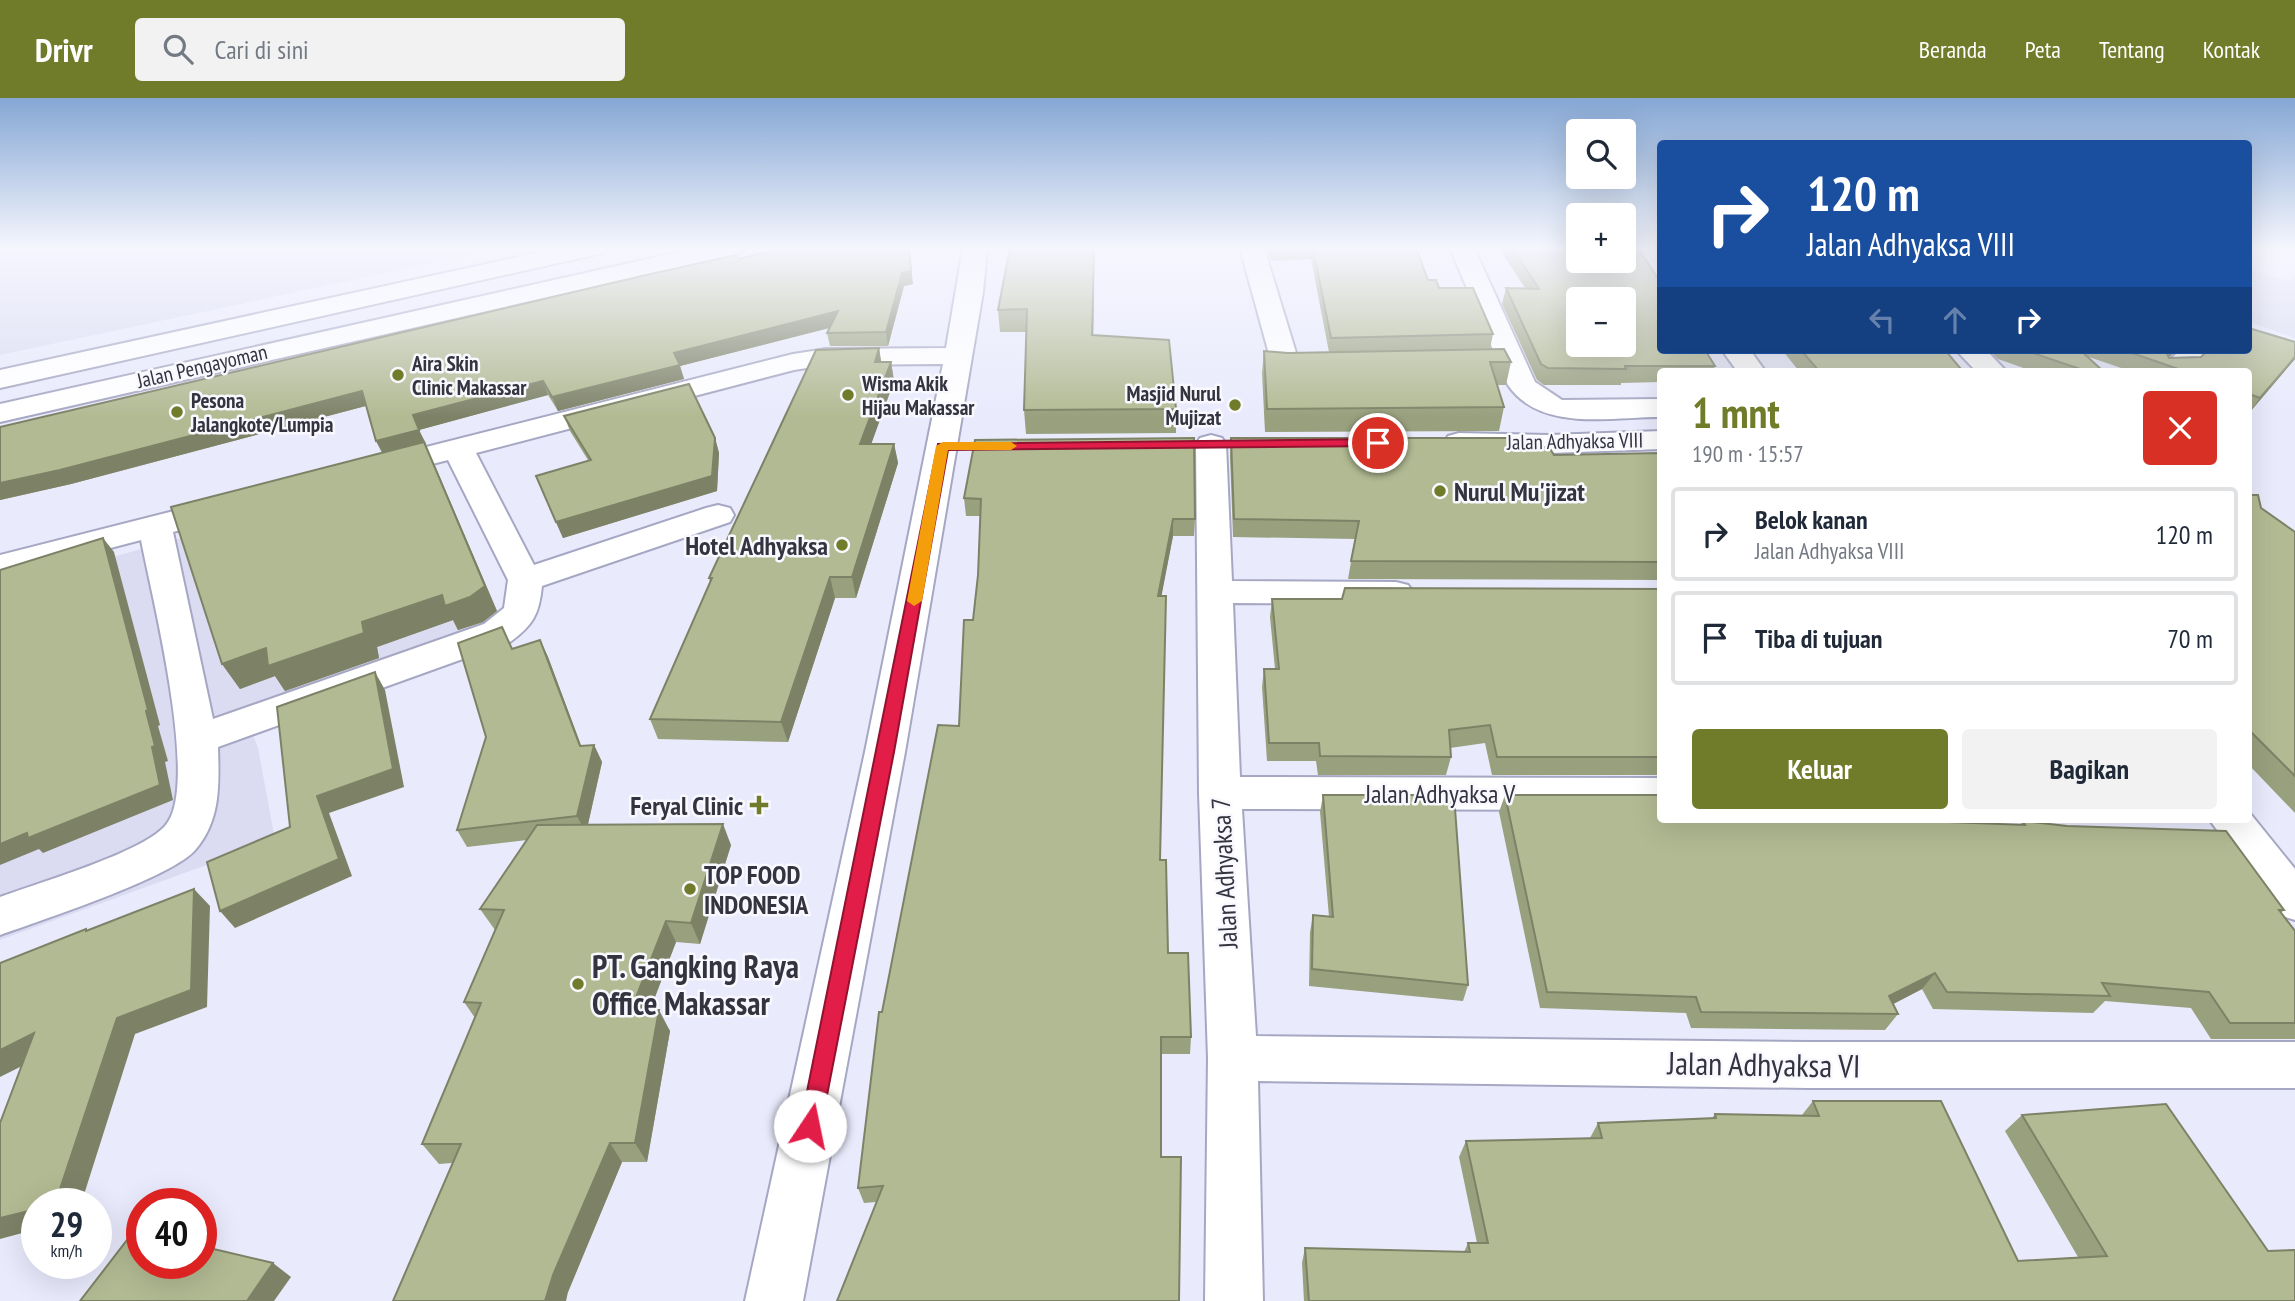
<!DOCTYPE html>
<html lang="id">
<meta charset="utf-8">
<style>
:root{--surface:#fff;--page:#f2f2f3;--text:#1f2937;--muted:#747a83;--line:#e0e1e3;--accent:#707c29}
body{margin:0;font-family:"PT Sans Narrow",sans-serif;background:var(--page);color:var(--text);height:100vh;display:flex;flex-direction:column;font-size:26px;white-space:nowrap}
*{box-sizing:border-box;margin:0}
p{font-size:23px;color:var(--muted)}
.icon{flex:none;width:38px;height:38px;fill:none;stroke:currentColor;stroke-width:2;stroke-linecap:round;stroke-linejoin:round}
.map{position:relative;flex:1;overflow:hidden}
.drawer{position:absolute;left:1657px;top:270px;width:595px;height:455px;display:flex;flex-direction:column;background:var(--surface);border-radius:7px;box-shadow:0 7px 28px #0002}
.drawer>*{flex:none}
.guide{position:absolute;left:1657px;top:42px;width:595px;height:214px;border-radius:7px;box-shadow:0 7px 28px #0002;background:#1a4fa0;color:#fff;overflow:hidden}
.buttons{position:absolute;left:1566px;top:21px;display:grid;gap:14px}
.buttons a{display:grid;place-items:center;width:70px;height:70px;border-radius:7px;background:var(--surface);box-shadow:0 7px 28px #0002;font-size:35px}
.speed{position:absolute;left:21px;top:1090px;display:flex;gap:14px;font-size:35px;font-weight:700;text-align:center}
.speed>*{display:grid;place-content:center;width:91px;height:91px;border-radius:50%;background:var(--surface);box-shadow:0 7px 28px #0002;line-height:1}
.speed small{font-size:18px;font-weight:400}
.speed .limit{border:10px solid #d22;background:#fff;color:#111}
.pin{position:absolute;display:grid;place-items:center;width:60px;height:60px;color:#fff;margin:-30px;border:4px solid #fff;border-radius:50%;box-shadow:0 2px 7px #0007}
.me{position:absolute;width:77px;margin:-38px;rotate:11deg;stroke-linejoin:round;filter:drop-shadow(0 0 5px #0008)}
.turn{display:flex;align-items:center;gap:24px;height:147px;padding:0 35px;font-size:32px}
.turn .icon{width:91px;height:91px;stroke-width:2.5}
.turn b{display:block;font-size:49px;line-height:60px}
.lanes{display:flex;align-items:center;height:66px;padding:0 35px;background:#0003;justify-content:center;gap:35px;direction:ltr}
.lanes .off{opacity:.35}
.round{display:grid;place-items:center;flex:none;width:74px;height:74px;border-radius:7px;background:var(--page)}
.head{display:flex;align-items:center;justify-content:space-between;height:119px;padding:0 35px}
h1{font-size:42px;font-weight:700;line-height:52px;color:var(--accent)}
.primary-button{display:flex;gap:14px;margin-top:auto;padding:14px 35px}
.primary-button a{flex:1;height:80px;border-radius:7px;background:var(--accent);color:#fff;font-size:28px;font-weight:700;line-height:80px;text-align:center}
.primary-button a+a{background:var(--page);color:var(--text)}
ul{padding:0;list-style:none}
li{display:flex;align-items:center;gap:21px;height:94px;margin:0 14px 10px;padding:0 21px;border:4px solid var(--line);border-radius:7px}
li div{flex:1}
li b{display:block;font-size:26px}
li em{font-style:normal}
header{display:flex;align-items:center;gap:42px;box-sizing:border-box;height:98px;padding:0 35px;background:var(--accent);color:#fff}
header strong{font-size:33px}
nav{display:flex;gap:38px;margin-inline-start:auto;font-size:24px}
.search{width:490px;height:63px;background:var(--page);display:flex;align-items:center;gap:18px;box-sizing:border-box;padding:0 24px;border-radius:7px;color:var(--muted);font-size:26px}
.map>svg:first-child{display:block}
.built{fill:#dbdbf2}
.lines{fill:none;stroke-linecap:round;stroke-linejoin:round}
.minor-casing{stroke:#a6a7c3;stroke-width:4}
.minor{fill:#fff;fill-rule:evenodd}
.wall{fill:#99a07e}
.shaded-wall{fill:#7d8267}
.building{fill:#b2ba93;stroke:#7d8267;stroke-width:2;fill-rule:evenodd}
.route{fill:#e11d48;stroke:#92132f;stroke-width:2}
.slow{fill:#f59e0b}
.poi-dot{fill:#707c29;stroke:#f8f8fe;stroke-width:2.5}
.labels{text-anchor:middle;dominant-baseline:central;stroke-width:5;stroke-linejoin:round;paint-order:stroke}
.far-poi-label{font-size:21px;font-weight:bold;fill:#343440;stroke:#f8f8fe;text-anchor:start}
.far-street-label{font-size:21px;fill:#343440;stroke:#f8f8fe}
.poi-label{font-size:26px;font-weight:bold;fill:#343440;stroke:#f8f8fe;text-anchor:start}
.street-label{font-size:26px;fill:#343440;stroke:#f8f8fe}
.near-poi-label{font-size:32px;font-weight:bold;fill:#343440;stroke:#f8f8fe;text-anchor:start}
.near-street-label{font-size:32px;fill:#343440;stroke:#f8f8fe}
</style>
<header>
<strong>Drivr</strong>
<div class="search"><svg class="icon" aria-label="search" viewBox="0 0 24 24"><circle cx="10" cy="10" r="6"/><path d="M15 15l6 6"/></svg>Cari di sini</div>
<nav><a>Beranda</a><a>Peta</a><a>Tentang</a><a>Kontak</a></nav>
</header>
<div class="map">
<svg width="2295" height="1203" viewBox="0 0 2295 1203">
<rect width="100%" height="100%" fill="#e9eafc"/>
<g class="built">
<path d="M0,150h504l-504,107z"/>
<path d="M2249,171l39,12 7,-5v62l-46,-16z"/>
<path d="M425,373l72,147 -253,93 14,37 17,92 -275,100v-352z"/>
</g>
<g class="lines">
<defs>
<g id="minor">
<path d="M559,150h47l-3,5 -9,2 -594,133v-18z"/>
<path d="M697,150h47l-3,5 -9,2 -732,167v-18z"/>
<path d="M963,150h24l-4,44 -78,460 -102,549h-58l120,-549 78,-388 -117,1 -32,5 -318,83 58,112 172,-57 12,-3 12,3 4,7 -4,7 -188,64c-3,29 -9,39 -32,56l-292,105c1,37 3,72 -22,102 -22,28 -157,72 -196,86v-38c38,-14 141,-44 165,-71 36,-38 -14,-233 -24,-286l-141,37v-22l225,-57 12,3 4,7 -4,7 -64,17 40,187 271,-95 20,-16 4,-28 -60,-120 -70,18 -11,-2 -5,-7 5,-7 426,-108 33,-5 120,-1z"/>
<path d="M1240,150h24l33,108 40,2 4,6 -4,6 -51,3 -10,-2 -4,-6z"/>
<path d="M1450,150h24l61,134 27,18 99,-1v18c-51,0 -121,15 -153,-32z"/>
<path d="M1722,252h28l15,21h-28z"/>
<path d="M1956,252h30l20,21h-30z"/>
<path d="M2180,252h30l-21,21h-30z"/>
<path d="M1661,333v18l-111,4 -91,-2 -11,-3 -4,-6 4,-6 11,-3 91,2z"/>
<path d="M1211,337l11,3 4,6 6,137 164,1 12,3 6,8 -6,8 -12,3 -163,-1 7,174 421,1v32l-419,-1 14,227 552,6h487v46h-487l-550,-7 5,220h-58l3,-243 -9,-265 -3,-349 4,-6z"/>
<path d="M2249,714l46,57v51l-16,-5 -70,-96h40z"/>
</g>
</defs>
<use href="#minor" class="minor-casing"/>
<use href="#minor" class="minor"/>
</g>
<g class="wall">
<path d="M1267,150h149l12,32 11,8 54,46 -3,15 21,13 -5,23h-9l7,22 -5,24 -234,1 -3,-59 2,-22 24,2 41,-1 -18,-93 -40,2z"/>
<path d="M1499,150h79l137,118 -2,5h-52v11l-40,1v2h-77l-7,-5 -35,-76 4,-16h19z"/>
<path d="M739,161l174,25 -9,2 -16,60h-58l-3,-13 3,-5 -150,38 4,13 -126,32 -10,-16 -129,35 7,14 -1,1 10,21 62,145 -14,11 -25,8 -5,-10 -76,27 2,11 -94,33 -10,-15 -35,13 -18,-25 160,-211 -6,-12 -10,-35 -295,78 -71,16v-73z"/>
<path d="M1094,167l-1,70 83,74v24l-150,1 -2,-24 2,-78h-26l-2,-22z"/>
<path d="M879,250l2,14h10l3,19 -23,63h23l4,19 -42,135h-21l-47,144 -130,-3 -8,-20 60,-137 -1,-4z"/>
<path d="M1782,252h163l16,19 -2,2h-160z"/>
<path d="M1989,252h187l-7,8 126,-1v2l-46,54v-42h-119l-44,-15 17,15h-71l-34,-12z"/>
<path d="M564,318l151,22 4,15 -2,38 -154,47 -21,-47 46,-31 -18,-29z"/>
<path d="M1231,340l283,11 40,6 107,-2v127l-313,-1 7,-40 -122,-2 -3,-81z"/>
<path d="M975,342l220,79 -1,17h-21l-12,60 -1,264 8,93 23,84 -1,17h-29l-285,148 -12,1 -6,-15 24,-176 77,-286 14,-106 5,-45 2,-59h-14l-2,-18z"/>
<path d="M2249,397l12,13 34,24v281l-46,-48z"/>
<path d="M1661,491l-1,186h-168l-7,-32 -35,5 1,9 -5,18h-128l-2,-14h-49l-5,-74 2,-18h11l-5,-52 2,-18h70z"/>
<path d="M540,542l8,17 33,89 13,-1 8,17 -14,62 143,21 -31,99 -24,-2 -26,68 20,21 -23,131h-25l-54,130 -116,-129 -13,1 -17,-20 53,-126 -11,-16 31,-72 -15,-21 47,-69 -60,7 -10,-17 56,-181z"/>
<path d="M1323,697l145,190 -5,16 -154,-15 1,-54 3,-17 16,2 -9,-105z"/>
<path d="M1505,697l156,24 236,1 123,5 3,-4 261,89 -3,3 14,18v108h-84l-20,-31 -86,-7 -12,12 -160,-4 -11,-20 -29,15 5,10 -13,16 -194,-2 -5,-15 -146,-5 -41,-196z"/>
<path d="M1813,1003l205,160 60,-4 -73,-126 17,-16 273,186h-991l-2,-38 3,-15 159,4 4,-9h9l-18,-86 7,-16 124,-3 8,-15 114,-5 3,-4 87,1z"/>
</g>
<g class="shaded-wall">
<path d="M909,150l4,36 -9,2 -16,60 -2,-14z"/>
<path d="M1094,150v17l-1,93 -1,-23z"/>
<path d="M838,213l2,14 -160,41 4,13 -126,32 -6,-14 122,-44z"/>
<path d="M879,250l3,19 -7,-5z"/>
<path d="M2171,252h5l-13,14 4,-10z"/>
<path d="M2295,259v2l-46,54 11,-15z"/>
<path d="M891,264l3,19 -30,83 -4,-20z"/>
<path d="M543,283l5,14 -129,35 7,14 -1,1 10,21 62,145 -14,11 -25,8 -5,-10 -76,27 2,11 -94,33 -10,-15 -35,13 -18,-25 44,-16 96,-26 22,-167 -8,-14 37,-26z"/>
<path d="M362,293l7,14 -298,79 -71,16v-17z"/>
<path d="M715,340l4,15 -2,38 -154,47 -7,-16z"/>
<path d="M894,346l4,19 -42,135 -4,-21z"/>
<path d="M1173,421v17l-15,78v-18z"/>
<path d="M103,440l11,14 46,173 -2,1 10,35 -3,1 8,38 -130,53 -4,-4 -39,16v-21l152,-97z"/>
<path d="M830,479l5,21 -47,144 -7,-20z"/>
<path d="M540,542l8,17 40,107 -8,-18z"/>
<path d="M375,574l10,18 19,97 -75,26 23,63 -117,52 -15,-17 97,-115z"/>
<path d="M594,647l8,17 -16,71 -9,-17z"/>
<path d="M723,726l8,21 -31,99 -9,-21z"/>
<path d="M194,791l16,17 -3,101 -72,27 -54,170h-26l62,-186z"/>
<path d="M666,823l10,21 -34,89 -11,-21z"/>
<path d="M1935,875l-13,16 -46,24 13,-17z"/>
<path d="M659,912l11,21 -23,131 -12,-19z"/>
<path d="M34,935l20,17 -54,27v-27z"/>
<path d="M610,1045l12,19 -54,130 -2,9h-21l8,-26z"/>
<path d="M37,1111v20l-37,10v-21z"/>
<path d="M273,1165l18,14 -17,24h-27z"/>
</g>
<g class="building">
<path d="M782,150h127l2,23 -9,2 -16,59 -59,1 11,-22 -164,42 6,12 -128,32 -9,-16 -130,34 6,15 -43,11 -14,-50 -302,79 -60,13v-56l642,-151 94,-21 3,4z"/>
<path d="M1010,150h84l-2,87 77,5 7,69 -152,1 3,-101 -29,1z"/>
<path d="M1313,150h103l12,32h8l3,8h34l20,46 -162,4z"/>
<path d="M1512,150h66v13h46v-13h14l23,35v67h44l10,16h-90l1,3 -78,-1 -7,-4 -35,-76 33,1zM1578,201h46v46h-46z"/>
<path d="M2252,231l43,13v15l-35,41 -11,-4v-23h-65l-61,-21h48l-4,4 2,4 32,-1 7,-7h41v-16z"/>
<path d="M879,250l-4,14h16l-31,82h34l-42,133h-22l-49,145 -131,-3 62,-141h-3l107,-228z"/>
<path d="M1504,251l7,13h-21l14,45 -237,2 -3,-58 24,2z"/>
<path d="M1801,252h144l16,19 -143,1z"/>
<path d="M2024,252h56l23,21h-17z"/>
<path d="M689,286l26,54 -3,38 -156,46 -20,-46 55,-16 -27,-44z"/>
<path d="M1194,340l1,81h-22l-15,77h8l-6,264h6l2,93h20l3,84h-30v120h20l-2,144h-342l46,-115 -25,2 21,-176h3l56,-287 21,1 5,-106h9l5,-45 3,-76 -17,-1 11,-58z"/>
<path d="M1231,340h279l4,11 35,-2 5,8 107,-2v109l-310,-1 8,-40 -125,-2z"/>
<path d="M424,344l61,144 -15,11 -25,9 -3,-11 -80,27 2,11 -96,33 -2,-18 -44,16 -51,-157z"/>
<path d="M2249,397h9l3,13 34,24v244l-46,-46z"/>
<path d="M103,440l45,172 -2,1 9,35 -3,1 8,38 -132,53 -1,-5 -27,11v-274z"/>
<path d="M1345,490l316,1v142h-2l2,5v21h-164l-7,-32 -41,5 2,27 -131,-1 -1,-13h-50l-5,-74h15l-7,-70h70z"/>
<path d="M502,529l10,22 28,-9 40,106 14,-1 -17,71 -120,14 29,-93 -28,-94z"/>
<path d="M375,574l18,97 -76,27 22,63 -119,52 -13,-49 83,-35 -13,-120z"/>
<path d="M1323,697h131l14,190 -156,-16 1,-54 20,2z"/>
<path d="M1505,697h156v24h235l1,1 128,5 -2,-4 44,5 159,5 58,79h-5l16,21v92h-65l-21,-31 -107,-9 8,13 -163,-4 -12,-19 -46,23 9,18 -197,-2 -5,-15 -149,-5z"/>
<path d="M723,726l-32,99 -25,-2 -35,89h28l-24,133h-25l-57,132 -8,26h-152l68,-157h-39l59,-141 -17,-1 40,-92 -24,-1 57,-84z"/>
<path d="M194,791l-3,101 -74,28 -62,186h-18v5l-37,9v-95l34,-90 -34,17v-87l86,-34v2z"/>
<path d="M1813,1003h128l77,160 89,-5 -85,-141 144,-11 102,147 27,-1v51h-986l-4,-53 165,4 -2,-9h20l-22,-102 136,-3 -4,-15 118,-5 -1,-4 104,2z"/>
<path d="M134,1133l8,2v31h59v-18l72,17 -26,38h-167z"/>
</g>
<linearGradient id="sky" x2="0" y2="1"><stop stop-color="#85a7d4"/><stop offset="0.47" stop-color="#f5f6fe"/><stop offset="1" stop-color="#f5f6fe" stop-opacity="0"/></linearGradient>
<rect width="2295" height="319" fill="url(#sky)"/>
<path class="route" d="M1378,341l6,4 -2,3 -434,4 -54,302 -73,374 -3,7 -8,3 -7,-3 -3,-7 138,-682z"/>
<path class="slow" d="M943,344h68l6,4 -6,4h-63l-26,151 -8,5 -7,-5 29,-155z"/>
<g class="poi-dot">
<circle cx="398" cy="277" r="7"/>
<circle cx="848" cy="297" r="7"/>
<circle cx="1235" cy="307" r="7"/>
<circle cx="177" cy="314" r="7"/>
<circle cx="1440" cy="393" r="7"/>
<circle cx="842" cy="447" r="7"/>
<path d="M755.5 696.5h7v7h7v7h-7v7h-7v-7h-7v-7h7z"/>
<circle cx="690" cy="791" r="7"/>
<circle cx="578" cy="886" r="7"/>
</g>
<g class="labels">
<g class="far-poi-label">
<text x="412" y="265">Aira Skin<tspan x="412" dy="24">Clinic Makassar</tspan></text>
<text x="862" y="285">Wisma Akik<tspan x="862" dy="24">Hijau Makassar</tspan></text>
<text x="1221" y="295" text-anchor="end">Masjid Nurul<tspan x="1221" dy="24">Mujizat</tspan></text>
<text x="191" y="302">Pesona<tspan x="191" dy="24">Jalangkote/Lumpia</tspan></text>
</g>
<g class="far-street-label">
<text transform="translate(202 268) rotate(-13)">Jalan Pengayoman</text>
<text transform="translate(1575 343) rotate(-1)">Jalan Adhyaksa VIII</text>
</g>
<g class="poi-label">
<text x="1454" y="393">Nurul Mu'jizat</text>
<text x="828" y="447" text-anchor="end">Hotel Adhyaksa</text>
<text x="743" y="707" text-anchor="end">Feryal Clinic</text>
<text x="704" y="776">TOP FOOD<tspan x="704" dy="30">INDONESIA</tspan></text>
</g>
<g class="street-label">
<text x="1440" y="695">Jalan Adhyaksa V</text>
<text transform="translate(1224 775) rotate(-93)">Jalan Adhyaksa 7</text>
</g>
<g class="near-poi-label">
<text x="592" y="868">PT. Gangking Raya<tspan x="592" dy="37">Office Makassar</tspan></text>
</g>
<g class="near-street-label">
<text transform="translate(1764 966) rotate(1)">Jalan Adhyaksa VI</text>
</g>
</g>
</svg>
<div class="buttons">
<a><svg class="icon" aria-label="search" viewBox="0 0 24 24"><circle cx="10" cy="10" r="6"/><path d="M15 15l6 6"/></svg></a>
<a>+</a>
<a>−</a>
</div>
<div class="speed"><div>29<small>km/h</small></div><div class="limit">40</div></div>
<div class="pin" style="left:1378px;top:345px;background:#d93025"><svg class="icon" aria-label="arrive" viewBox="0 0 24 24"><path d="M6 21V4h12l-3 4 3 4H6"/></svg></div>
<svg class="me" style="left:810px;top:1028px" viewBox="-20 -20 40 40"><circle r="19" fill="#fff"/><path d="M0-13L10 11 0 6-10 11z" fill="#e11d48"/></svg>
<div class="guide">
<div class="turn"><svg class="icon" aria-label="right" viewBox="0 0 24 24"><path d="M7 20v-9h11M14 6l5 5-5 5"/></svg><div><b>120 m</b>Jalan Adhyaksa VIII</div></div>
<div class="lanes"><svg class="icon off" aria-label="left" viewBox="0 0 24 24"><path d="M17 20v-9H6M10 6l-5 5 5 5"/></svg><svg class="icon off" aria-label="ahead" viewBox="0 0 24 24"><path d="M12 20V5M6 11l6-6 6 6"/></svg><svg class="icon" aria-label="right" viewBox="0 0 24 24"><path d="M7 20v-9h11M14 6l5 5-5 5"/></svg></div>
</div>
<section class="drawer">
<div class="head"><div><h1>1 mnt</h1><p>190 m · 15:57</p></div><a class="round" style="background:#d93025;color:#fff"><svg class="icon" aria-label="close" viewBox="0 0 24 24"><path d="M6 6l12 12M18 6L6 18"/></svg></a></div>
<ul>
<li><svg class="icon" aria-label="right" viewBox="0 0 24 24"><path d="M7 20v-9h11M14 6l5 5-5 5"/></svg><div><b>Belok kanan</b><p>Jalan Adhyaksa VIII</p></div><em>120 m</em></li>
<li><svg class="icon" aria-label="arrive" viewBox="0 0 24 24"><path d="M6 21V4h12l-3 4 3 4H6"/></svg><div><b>Tiba di tujuan</b></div><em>70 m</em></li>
</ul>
<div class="primary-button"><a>Keluar</a><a>Bagikan</a></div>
</section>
</div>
